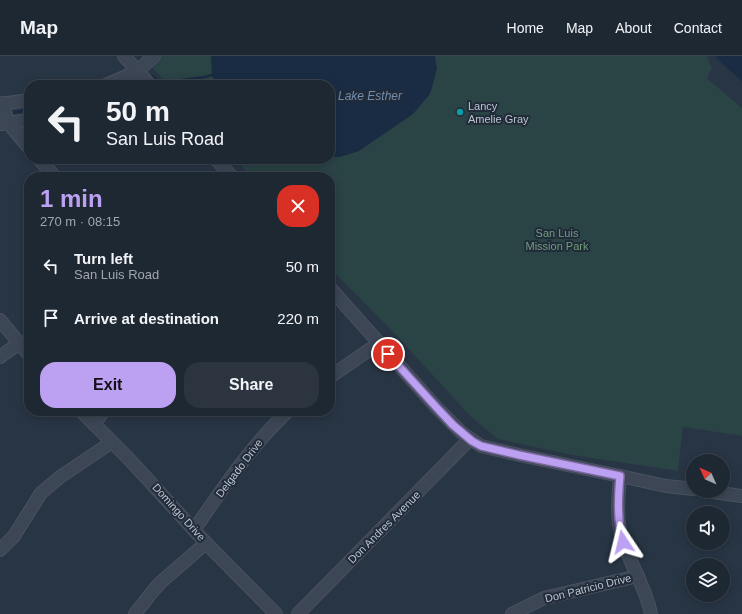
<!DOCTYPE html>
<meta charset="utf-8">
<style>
:root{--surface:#1e2833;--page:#2b343f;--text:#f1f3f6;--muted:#a1a6ac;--line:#3c444e;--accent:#bca0f2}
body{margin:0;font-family:Arial,sans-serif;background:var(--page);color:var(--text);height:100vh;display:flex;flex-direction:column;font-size:15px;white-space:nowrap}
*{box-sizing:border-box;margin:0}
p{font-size:13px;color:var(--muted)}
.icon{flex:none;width:22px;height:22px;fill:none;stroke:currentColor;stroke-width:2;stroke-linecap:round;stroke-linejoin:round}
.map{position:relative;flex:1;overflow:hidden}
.drawer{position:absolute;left:24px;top:116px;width:311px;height:244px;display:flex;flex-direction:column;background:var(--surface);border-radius:16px;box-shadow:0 2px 10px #0003,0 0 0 1px var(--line)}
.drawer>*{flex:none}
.top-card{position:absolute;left:24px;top:24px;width:311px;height:84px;border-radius:16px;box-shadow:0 2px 10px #0003,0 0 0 1px var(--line);background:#1e2833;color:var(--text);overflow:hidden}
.needle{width:26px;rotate:315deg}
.fabs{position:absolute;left:686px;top:398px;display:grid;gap:8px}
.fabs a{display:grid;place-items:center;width:44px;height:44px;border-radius:50%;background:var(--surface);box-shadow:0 2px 10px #0003,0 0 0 1px var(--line);font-size:20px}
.pin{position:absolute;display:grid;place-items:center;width:34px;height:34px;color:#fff;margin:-17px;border:2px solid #fff;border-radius:50%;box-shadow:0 1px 4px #0007}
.me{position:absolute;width:44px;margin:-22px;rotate:350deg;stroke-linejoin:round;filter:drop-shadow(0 0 3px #0008)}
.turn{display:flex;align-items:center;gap:14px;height:84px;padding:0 16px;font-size:18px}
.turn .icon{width:52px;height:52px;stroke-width:2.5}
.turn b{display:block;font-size:28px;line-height:34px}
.round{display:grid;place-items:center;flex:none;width:42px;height:42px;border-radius:16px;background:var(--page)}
.head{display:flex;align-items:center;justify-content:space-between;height:68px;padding:0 16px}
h1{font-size:24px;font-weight:600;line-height:30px;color:var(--accent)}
.action{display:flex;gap:8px;margin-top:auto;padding:8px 16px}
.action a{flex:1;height:46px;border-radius:16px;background:var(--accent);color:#111;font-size:16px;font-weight:600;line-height:46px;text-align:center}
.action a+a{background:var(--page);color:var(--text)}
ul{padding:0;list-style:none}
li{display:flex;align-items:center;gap:12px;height:52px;padding:0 16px}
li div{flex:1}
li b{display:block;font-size:15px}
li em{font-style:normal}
header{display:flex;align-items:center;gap:24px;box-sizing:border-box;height:56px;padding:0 20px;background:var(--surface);border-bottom:1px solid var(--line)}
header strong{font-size:19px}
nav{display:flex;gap:22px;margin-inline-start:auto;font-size:14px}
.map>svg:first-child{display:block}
.green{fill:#2a4345}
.water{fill:#1a2c43}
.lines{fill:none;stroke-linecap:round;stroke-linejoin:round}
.stream{stroke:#1a2c43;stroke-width:2.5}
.minor-casing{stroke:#495260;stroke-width:14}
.minor{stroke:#3c4654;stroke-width:12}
.route-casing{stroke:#7a689d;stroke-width:10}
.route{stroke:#bca0f2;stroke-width:7}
.culture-dot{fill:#0f9aa8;stroke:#212b39;stroke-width:1.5}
.labels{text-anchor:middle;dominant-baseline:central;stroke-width:4;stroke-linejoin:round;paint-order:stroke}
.poi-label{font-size:11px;fill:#bac2cd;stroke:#212b39;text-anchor:start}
.park-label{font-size:11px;fill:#719e7a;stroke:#212b39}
.street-label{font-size:11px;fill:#bac2cd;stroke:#212b39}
.water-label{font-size:12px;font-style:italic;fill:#738dab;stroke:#212b39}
</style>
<header>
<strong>Map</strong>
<nav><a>Home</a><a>Map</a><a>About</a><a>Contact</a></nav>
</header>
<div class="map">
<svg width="742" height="558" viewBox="0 0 742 558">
<rect width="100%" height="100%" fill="#283544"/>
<path class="green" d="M141,0h566l5,12 -5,10 35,30v328l-59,-9 -5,44 -106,-16 -74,-16 -27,-22 -77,-84 -64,-65v-91h-79l-15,-18h94v-74h-161z"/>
<g class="water">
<path d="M211,0h224l2,13 -7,25 -17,20 -54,37 -19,6h-10v-72h-112l-6,-9z"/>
<path d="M717,0h25v25l-26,-23z"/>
</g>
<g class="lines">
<g class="stream">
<path d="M152,20l9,9"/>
<path d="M133,29l2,-1"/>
<path d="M174,29l8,-5 23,-3 10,-3"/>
<path d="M10,57l19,-3"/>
</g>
<defs>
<g id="minor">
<path d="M124,0l26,29"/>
<path d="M106,29l32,-14 16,-15"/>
<path d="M3,47l5,20 21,25"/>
<path d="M0,48l29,-4"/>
<path d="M1,68l28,-4"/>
<path d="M39,103l16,18"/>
<path d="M216,103l16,18"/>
<path d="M330,232l107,120 25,25 19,13 38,9 101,21 46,10 27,3"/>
<path d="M0,264l29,35"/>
<path d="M0,301l19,-14"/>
<path d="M330,321l49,-34"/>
<path d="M81,355l48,48 77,84 70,71"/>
<path d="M94,368l10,-13"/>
<path d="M620,420c-2,21 -4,45 3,65 8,25 23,47 28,73"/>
<path d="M706,435l36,5"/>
<path d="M194,474c29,-42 57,-84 94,-119"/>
<path d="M0,494l14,-14 27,-43 19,-16 52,-35"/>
<path d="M135,558l17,-22 9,-10 45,-39"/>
<path d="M298,558l172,-175"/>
<path d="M512,558l32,-16 94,-22"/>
</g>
</defs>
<use href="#minor" class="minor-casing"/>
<use href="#minor" class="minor"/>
</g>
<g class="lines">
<defs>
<path id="route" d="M388,298l49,54 16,17 19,16 9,5 38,9 101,21c-2,22 -3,44 3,66"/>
</defs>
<use href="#route" class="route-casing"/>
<use href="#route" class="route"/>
</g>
<circle class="culture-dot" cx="460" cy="56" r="4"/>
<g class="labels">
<g class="poi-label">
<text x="468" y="50">Lancy<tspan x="468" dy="13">Amelie Gray</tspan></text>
</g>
<g class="park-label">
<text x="557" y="177">San Luis<tspan x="557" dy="13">Mission Park</tspan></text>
</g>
<g class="street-label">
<text transform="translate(239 412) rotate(-53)">Delgado Drive</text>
<text transform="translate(179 456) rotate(48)">Domingo Drive</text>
<text transform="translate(384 471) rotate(-45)">Don Andres Avenue</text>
<text transform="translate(588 532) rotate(-14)">Don Patricio Drive</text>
</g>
<g class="water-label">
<text x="370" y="40">Lake Esther</text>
</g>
</g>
</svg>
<div class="fabs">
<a><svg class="needle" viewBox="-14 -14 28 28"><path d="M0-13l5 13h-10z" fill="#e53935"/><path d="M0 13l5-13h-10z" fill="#a1a6ac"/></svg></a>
<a><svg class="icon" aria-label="sound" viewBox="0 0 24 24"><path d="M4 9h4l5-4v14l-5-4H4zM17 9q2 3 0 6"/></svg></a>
<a><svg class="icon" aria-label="layers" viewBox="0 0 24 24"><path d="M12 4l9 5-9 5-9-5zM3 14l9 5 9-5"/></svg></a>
</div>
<div class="pin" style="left:388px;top:298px;background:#d93025"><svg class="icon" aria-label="arrive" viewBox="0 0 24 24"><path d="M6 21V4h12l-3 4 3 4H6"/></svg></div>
<svg class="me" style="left:623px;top:486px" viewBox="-20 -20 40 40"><path d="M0-17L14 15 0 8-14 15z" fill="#bca0f2" stroke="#fff" stroke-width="4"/></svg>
<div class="top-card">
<div class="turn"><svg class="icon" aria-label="left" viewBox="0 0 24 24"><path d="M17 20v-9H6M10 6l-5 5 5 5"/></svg><div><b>50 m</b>San Luis Road</div></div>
</div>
<section class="drawer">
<div class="head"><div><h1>1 min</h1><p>270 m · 08:15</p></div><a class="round" style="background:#d93025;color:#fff"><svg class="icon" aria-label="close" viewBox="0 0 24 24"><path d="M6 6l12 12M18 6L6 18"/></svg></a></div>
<ul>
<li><svg class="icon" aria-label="left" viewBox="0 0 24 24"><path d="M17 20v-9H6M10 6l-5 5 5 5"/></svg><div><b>Turn left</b><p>San Luis Road</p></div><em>50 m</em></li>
<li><svg class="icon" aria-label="arrive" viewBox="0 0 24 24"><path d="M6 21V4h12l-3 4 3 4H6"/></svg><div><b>Arrive at destination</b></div><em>220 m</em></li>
</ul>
<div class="action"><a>Exit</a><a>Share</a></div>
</section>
</div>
